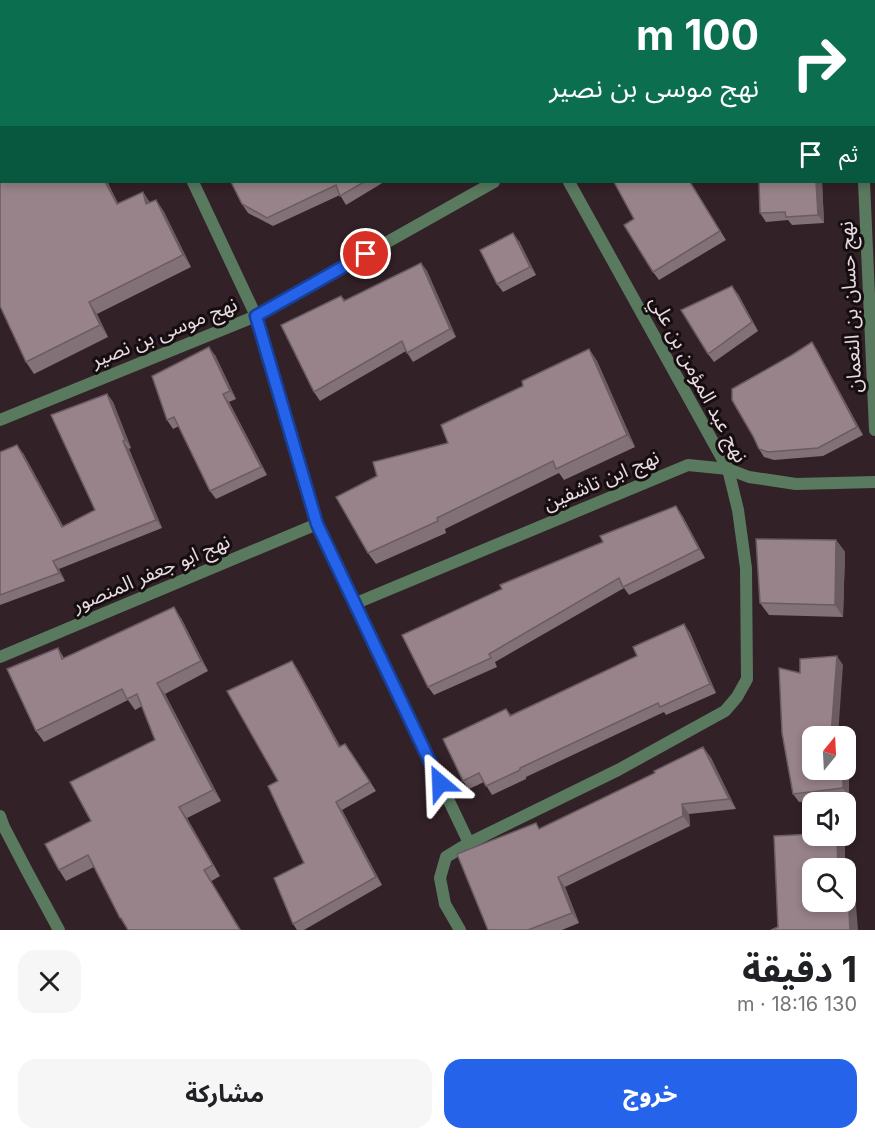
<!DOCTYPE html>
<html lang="ar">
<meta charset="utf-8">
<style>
:root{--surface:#fff;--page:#f6f6f6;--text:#202124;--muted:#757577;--accent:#2563eb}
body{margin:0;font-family:Inter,"Noto Sans Arabic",sans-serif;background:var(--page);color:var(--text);direction:rtl;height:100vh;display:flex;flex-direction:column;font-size:22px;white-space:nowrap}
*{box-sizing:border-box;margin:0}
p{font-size:20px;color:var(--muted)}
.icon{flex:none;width:33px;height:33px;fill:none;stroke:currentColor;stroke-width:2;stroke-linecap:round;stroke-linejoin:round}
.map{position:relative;height:930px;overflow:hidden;direction:ltr}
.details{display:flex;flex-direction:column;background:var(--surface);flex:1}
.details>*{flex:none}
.hud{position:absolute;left:0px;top:0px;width:876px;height:183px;box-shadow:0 3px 9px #0003;direction:rtl;background:#0b6e4f;color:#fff;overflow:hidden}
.needle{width:39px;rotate:18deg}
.fabs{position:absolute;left:802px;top:726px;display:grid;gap:12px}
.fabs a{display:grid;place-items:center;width:54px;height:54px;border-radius:12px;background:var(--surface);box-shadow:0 3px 9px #0003;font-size:30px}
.pin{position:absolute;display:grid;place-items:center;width:51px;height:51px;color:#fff;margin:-26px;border:3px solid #fff;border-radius:50%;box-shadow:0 2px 6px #0007}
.me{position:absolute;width:66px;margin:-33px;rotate:334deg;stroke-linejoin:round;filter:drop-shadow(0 0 4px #0008)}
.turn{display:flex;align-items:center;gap:21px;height:126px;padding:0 18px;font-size:27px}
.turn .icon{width:78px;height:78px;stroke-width:2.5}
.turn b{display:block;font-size:42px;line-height:51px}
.then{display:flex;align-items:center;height:57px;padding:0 18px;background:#0003;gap:12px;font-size:22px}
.round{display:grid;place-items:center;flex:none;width:63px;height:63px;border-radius:18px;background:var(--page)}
.head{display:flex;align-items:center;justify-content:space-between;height:102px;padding:0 18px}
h1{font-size:36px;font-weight:700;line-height:45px}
.action{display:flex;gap:12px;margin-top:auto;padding:12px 18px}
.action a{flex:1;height:69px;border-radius:18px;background:var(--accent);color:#fff;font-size:24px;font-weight:700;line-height:69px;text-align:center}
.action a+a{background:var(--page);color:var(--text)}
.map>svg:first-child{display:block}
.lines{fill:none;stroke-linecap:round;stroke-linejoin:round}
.minor{stroke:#597a5f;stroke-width:12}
.wall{fill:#827176}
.shaded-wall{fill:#6a5c60}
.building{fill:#978389;stroke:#6a5c60;stroke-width:1.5}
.route-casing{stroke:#184099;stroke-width:15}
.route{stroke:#2563eb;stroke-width:10}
.labels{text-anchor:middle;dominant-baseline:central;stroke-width:6;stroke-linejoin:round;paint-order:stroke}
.street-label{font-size:20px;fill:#e7dcdf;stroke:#150d10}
</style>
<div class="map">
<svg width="875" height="930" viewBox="0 0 875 930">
<rect width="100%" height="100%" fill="#322127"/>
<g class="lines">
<g class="minor">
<path d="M78,0l1,2"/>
<path d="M494,0v2"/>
<path d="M856,0v2"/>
<path d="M193,182l63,134 61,208 152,319 -23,14 -6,21 5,26 15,26"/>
<path d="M864,182l11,248"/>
<path d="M0,420l256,-104 238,-134"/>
<path d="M354,604l334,-139 40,4 21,8 47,7 79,-2"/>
<path d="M0,657l317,-133"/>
<path d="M0,816l4,11 23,44 32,59"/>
<path d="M469,843l149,-73 107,-59 12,-14 10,-18 -1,-111 -8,-58 -10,-41 -159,-287"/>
</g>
</g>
<g class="wall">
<path d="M103,0h91l-2,2h-87z"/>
<path d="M358,0h102l1,2h-102z"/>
<path d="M548,0h28l-2,2h-25z"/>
<path d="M2,182h108l-2,1 10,21 25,-12 7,11 6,-3 8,12 27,55 -94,47 11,23 -74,37 -8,-12z"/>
<path d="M231,182h153l-38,23 -6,-10 -67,31 -25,-13 -6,-9z"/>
<path d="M614,182h76l36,58 -67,40 -6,-8 -19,-53z"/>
<path d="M759,182h63l2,41 -32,2 -4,-5 -22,2 -6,-9z"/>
<path d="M519,241l17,34 -33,17 -6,-8z"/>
<path d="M421,263l6,8 29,66 -43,25 -7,-11 -86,50 -6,-9 27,-96 4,4z"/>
<path d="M738,294l20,37 -44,31 -6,-8z"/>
<path d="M812,342l5,8 46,85 -40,21 -49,4 -10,-3 -5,-8 33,-94z"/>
<path d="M589,349l8,12 38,86 -71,33 -5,-7 -114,56 1,4 -70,31 -8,-11 9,-77 71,-33 75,-57z"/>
<path d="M215,355l21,44 -7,3 38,73 -51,24 -6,-8 -31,-65 -6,3 -6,-9z"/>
<path d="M107,394l6,8 18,46 -2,1 33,79 -103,41 6,12 -65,24v-153l23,1 40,73 32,-16z"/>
<path d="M682,515l23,43 -76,37 -5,-7 -129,74 2,5 -63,28 -6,-8z"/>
<path d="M836,540l9,12 -2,65 -74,-2 -9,-12z"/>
<path d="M181,618l27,53 -43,23 56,107 -34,17 33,58 -92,54 -8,-12 -26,-51 -28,14 -7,-11 32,-49 64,-81 -13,-34 -7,4 -7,-10 -84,42 -8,-11 22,-83 6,10z"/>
<path d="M684,624l6,9 26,60 -50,22 -2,-3 -138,65v2l-34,16 -8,-13 -15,7 -6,-8 43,-72 5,6 126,-59z"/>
<path d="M292,661l6,9 42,76 11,6 25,39 -34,19 40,75 -78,45h-7l-4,-6 11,-61z"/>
<path d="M843,665l-30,71 33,34v-24l3,4v47l-50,5 -6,-8 7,-121z"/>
<path d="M703,747l8,11 25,51 -47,5 1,12 -125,61 14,36 -17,7h-74l52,-101 115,-56z"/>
</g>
<g class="shaded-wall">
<rect x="800" y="0" width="8" height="2"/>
<path d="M105,182h2l18,34 -8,-12z"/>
<path d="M816,182h6l2,41 -6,-8z"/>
<path d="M143,192l8,12h-5z"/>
<path d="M156,200l8,12 27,55 -8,-12z"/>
<path d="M513,233l6,8 17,34 -6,-8z"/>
<path d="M421,263l6,8 29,66 -6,-8z"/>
<path d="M732,286l6,8 20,37 -6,-9z"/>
<path d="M89,302l8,12 11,23 -8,-12z"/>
<path d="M812,342l5,8 46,85 -6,-8z"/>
<path d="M209,347l6,8 21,44 -6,-8z"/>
<path d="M589,349l8,12 38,86 -8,-12z"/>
<path d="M107,394l6,8 18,46 -6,-8z"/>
<path d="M223,394l6,8 38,73 -6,-8z"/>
<path d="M123,441l6,8 33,79 -6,-8z"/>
<path d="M17,445l6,8 45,82 -6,-8z"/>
<path d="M676,506l6,9 23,43 -6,-9z"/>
<path d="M836,540l9,12 -2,65 -8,-12z"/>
<path d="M53,561l6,8 6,12 -6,-8z"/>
<path d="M174,607l7,11 27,53 -7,-10z"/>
<path d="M684,624l6,9 26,60 -6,-9z"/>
<path d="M837,656l6,9 -5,71h-7z"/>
<path d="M292,661l6,9 47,85 -6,-8z"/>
<path d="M157,683l8,11 56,107 -8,-11z"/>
<path d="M846,746l3,4v47l-6,-9v-18h3z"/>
<path d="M703,747l8,11 25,51 -7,-10z"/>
<path d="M336,802l6,8 40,75 -6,-8z"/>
<path d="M682,804l7,10 1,12 -7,-10z"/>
<path d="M179,807l8,11 33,58 -7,-11z"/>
<path d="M837,836h1l7,9v23h-7z"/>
<path d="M204,870l7,11 30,49h-1z"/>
<path d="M558,877l7,10 14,36 -7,-10z"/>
<path d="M848,893l8,12 2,25h-8z"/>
</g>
<g class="building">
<path d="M105,0h66l-2,2h-63z"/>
<path d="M358,0h90l-3,2h-86z"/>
<rect x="725" y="0" width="75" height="2"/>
<path d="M2,30v152h103l12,22 26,-12 3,12 10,-4 27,55 -94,47 11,23 -74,37 -26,-56v-275z"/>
<path d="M231,182h133l-24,14 -4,-11 -69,33 -25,-14z"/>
<path d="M614,182h76l30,49 -67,41 -29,-47 10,-6z"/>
<path d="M759,182h57l2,33 -32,2 -1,-5 -25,1z"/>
<path d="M513,233l17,34 -33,17 -17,-34z"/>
<path d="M421,263l29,66 -43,24 -5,-12 -88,51 -33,-67 60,-29 3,5z"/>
<path d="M732,286l20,36 -44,32 -27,-44z"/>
<path d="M812,342l45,85 -39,21 -50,4 -9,-3 -6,-13 -21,-36v-11l60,-34z"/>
<path d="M209,347l21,44 -7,3 38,73 -51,24 -36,-74 -7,3 -15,-44z"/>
<path d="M589,349l38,86 -71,34 -3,-8 -116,57 1,3 -70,32 -32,-56 41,-21 -4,-14 75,-19 -7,-18 82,-39 -1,-5z"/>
<path d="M107,394l18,46 -2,1 33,79 -103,41 6,12 -59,22v-143l17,-7 45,82 33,-17 -44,-95z"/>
<path d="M676,506l23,43 -76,38 -4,-9 -130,76 2,4 -63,29 -26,-52 100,-46 -2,-4 103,-43 -3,-6z"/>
<path d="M756,539l80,1 -1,65 -75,-2z"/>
<path d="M174,607l27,54 -44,22 56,107 -34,17 34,58 -9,5 36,60h-112l-7,-12h-1l-32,-63 -29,15 -14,-26 46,-23 -21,-39 85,-42 -18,-46 -10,5 -5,-10 -86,42 -29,-62 51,-21 4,11z"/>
<path d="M684,624l26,60 -50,23 -2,-4 -138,65v2l-34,16 -7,-13 -16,8 -20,-42 63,-30 4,7 127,-60 -4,-9z"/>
<path d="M837,656l-6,80h-18v34h30v18l-50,6 -11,-61 -3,-65 21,5v-14z"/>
<path d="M292,661l47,86 6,-3 25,38 -34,20 40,75 -83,47 -19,-46 30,-15 -36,-77 10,-5 -51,-90z"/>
<path d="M703,747l26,52 -47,5 1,12 -125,61 14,36 -44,17h-40l-31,-76 79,-31 3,6 116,-56 -1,-2z"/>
<path d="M813,834v2h24l1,32h-25v34h33v-8l2,-1 2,37h-79l7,-3 -4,-91z"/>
</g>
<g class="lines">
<defs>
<path id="route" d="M366,254l-110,62 61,208 123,259"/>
</defs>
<use href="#route" class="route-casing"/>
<use href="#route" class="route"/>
</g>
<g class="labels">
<g class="street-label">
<text transform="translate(850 307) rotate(-93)">نهج حسان بن النعمان</text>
<text transform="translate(164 332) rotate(-22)">نهج موسى بن نصير</text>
<text transform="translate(699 379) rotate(62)">نهج عبد المؤمن بن علي</text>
<text transform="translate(601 480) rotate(-23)">نهج ابن تاشفين</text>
<text transform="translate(151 573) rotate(-23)">نهج ابو جعفر المنصور</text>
</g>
</g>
</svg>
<div class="fabs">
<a><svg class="needle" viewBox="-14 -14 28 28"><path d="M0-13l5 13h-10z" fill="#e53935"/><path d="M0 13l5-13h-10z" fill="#757577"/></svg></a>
<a><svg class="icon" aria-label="sound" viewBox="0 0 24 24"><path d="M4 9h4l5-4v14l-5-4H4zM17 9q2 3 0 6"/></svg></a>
<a><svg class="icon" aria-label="search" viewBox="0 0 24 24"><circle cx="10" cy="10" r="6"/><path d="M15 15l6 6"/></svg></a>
</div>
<div class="pin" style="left:366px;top:254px;background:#d93025"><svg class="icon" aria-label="arrive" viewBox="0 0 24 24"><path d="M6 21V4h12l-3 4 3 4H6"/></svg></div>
<svg class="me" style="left:440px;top:783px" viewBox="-20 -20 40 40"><path d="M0-17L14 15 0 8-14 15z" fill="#2563eb" stroke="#fff" stroke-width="4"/></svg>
<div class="hud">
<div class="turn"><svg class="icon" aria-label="right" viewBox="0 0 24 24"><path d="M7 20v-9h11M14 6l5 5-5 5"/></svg><div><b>100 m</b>نهج موسى بن نصير</div></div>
<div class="then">ثم<svg class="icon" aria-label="arrive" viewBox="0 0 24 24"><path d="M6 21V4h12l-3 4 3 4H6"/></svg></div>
</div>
</div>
<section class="details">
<div class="head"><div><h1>1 دقيقة</h1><p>130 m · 18:16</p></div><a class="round"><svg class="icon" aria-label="close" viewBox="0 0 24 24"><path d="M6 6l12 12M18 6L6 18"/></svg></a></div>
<div class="action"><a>خروج</a><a>مشاركة</a></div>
</section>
